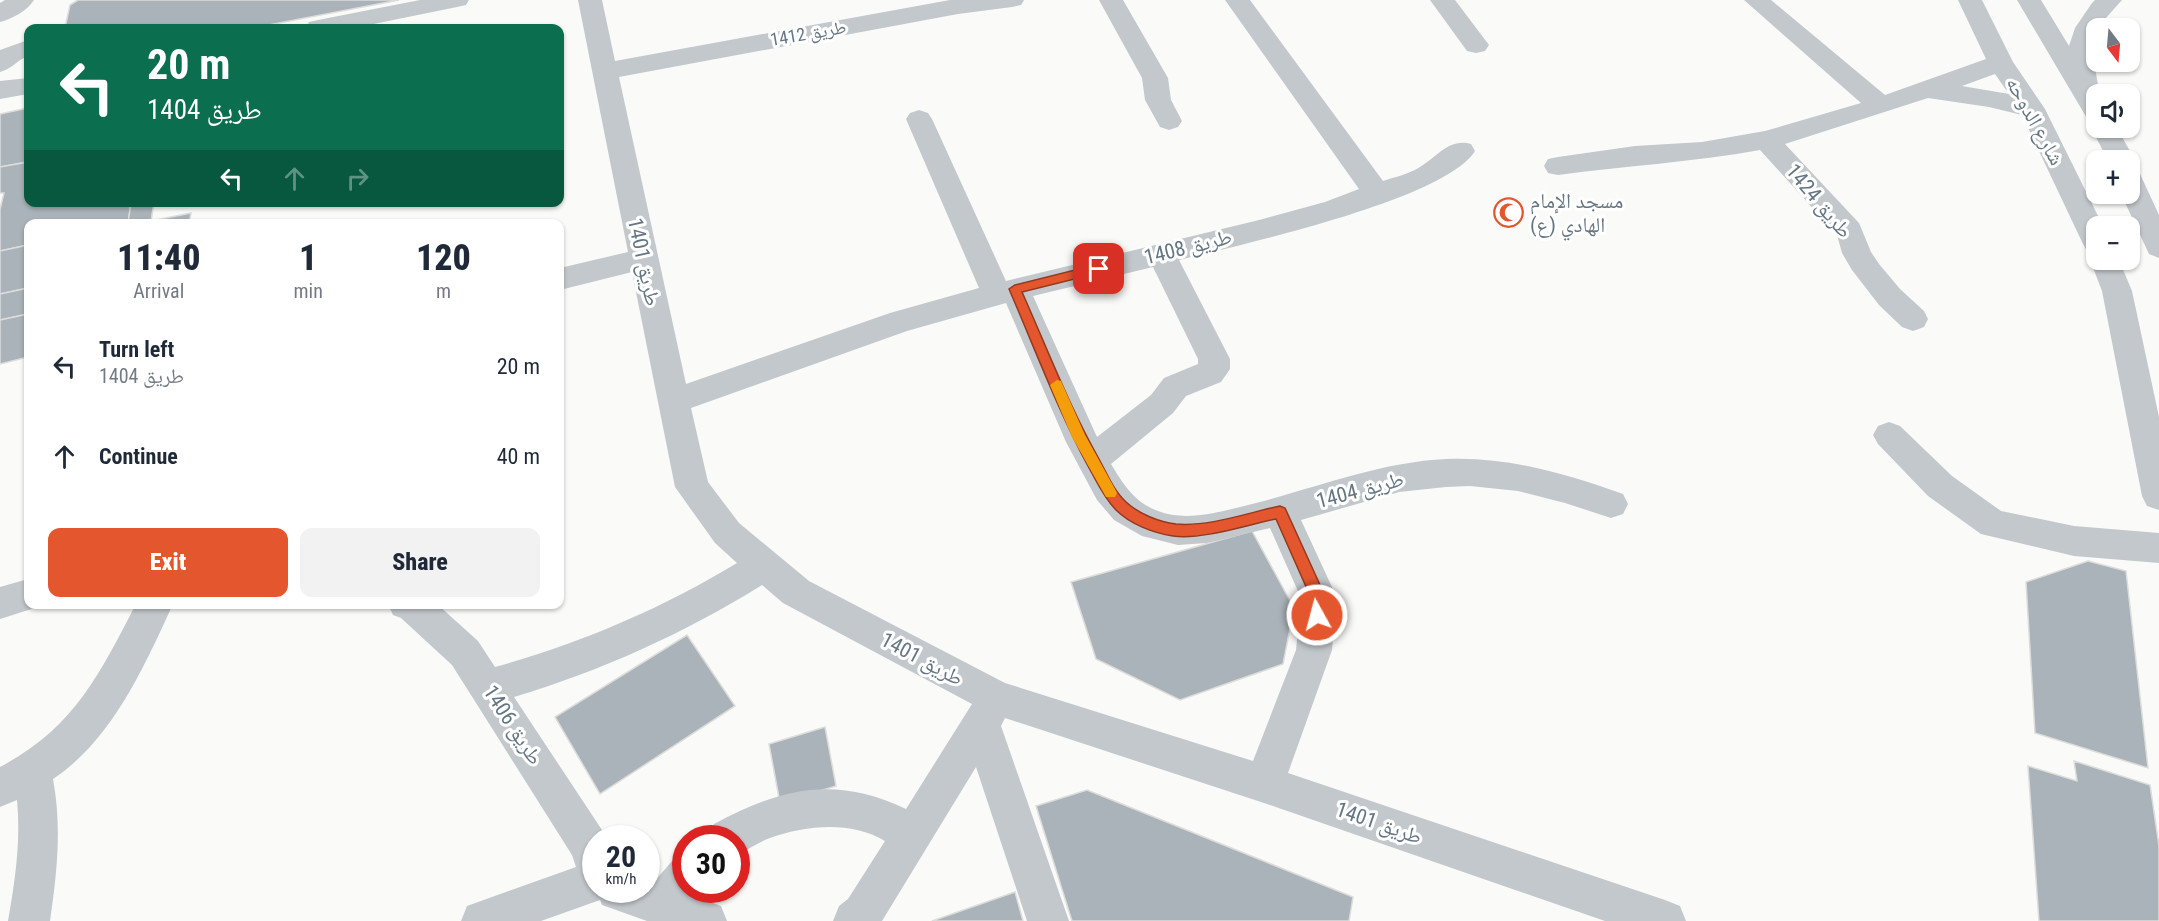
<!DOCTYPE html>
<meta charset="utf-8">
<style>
:root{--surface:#fff;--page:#f2f2f3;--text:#1f2937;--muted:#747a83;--accent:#e4572e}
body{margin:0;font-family:"Roboto Condensed","Noto Naskh Arabic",sans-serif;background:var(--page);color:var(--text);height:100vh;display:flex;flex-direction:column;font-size:22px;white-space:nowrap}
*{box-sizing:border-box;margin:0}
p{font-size:20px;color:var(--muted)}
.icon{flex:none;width:33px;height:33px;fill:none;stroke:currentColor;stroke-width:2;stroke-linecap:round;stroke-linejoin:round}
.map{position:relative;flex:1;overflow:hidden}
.drawer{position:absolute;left:24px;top:219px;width:540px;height:390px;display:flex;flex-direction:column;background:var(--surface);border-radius:12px;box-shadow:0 2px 4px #0004}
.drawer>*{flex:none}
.guide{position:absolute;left:24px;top:24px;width:540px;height:183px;border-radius:12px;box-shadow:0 2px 4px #0004;background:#0b6e4f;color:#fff;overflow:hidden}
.needle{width:39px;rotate:164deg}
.fabs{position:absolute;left:2086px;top:18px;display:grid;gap:12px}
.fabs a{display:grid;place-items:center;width:54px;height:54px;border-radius:12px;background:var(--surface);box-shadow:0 2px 4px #0004;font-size:30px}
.speed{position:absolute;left:582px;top:825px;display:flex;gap:12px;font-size:30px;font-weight:700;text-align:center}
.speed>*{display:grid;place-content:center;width:78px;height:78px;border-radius:50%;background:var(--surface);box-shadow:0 2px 4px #0004;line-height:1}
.speed small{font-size:15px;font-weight:400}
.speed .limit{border:9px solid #d22;background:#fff;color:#111}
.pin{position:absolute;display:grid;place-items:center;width:51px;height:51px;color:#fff;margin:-26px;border-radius:12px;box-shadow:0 3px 9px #0006}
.me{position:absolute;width:66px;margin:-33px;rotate:353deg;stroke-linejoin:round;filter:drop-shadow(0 0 4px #0008)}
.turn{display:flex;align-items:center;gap:21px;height:126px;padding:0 24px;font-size:27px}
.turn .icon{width:78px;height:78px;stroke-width:2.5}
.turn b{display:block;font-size:42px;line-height:51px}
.lanes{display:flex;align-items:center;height:57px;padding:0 24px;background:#0003;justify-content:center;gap:30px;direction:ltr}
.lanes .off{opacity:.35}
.eta{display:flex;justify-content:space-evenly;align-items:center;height:102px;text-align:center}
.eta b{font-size:36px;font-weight:800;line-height:42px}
.primary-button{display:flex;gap:12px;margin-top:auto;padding:12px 24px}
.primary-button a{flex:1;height:69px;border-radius:12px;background:var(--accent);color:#fff;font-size:24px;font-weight:800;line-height:69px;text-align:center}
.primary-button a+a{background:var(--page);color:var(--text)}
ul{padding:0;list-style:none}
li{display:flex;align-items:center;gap:18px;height:90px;padding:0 24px}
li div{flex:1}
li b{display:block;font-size:22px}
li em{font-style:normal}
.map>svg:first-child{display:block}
.building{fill:#aab3b9;stroke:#dcdcda;stroke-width:1.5}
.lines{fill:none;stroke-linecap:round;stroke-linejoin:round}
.minor{fill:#c3c8cc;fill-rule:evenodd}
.route{fill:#e4572e;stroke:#94391e;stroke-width:1.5}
.slow{fill:#f59e0b}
.labels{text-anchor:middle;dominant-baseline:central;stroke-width:6;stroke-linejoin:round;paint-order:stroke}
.far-street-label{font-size:18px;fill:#657683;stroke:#fff}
.street-label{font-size:21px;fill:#657683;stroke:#fff}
.poi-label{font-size:21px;fill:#657683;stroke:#fff;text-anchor:start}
</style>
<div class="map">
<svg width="2159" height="921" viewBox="0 0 2159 921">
<rect width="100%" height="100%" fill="#fafaf8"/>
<g class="building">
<path d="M78,0h321l-146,28h-188l5,-23z"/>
<path d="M28,108v54l-28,5v-53z"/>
<path d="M28,162v40h103l-3,22h-100v21l-28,6v-42l4,-16h-4v-26z"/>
<path d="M131,202h23l-3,19 40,-8 -2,11h-61z"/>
<path d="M28,245v43l-28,6v-43z"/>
<path d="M28,288v26l-28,6v-26z"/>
<path d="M28,314v43l-28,7v-44z"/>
<path d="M1252,531l42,77 -11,56 -103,36 -84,-41 -25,-77z"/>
<path d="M2088,561l38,10 22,197 -113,-35 -9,-151z"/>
<path d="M687,635l48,71 -135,88 -45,-77z"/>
<path d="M825,727l11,59 -56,17 -11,-59z"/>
<path d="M2074,761l76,24 9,61v75h-120l-11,-155 49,15z"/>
<path d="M1087,790l266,107 -4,24h-277l-36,-115z"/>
<path d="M1015,892l8,29h-91z"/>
</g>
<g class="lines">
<g class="minor">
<path d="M5,0h29c-7,11 -22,19 -34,22v-19z"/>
<path d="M420,0h49l-3,5 -9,2 -103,21h-48l3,-6 9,-2z"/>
<path d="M578,0h24l13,61 335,-61h74l-3,5 -9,2 -54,7 -339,63 67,307 204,-71 89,-25 -73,-169 4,-6 9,-3 9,3 4,6 74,162 249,-60 70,-19 34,-13 -134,-189h25l133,181c12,-4 26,-7 37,-14 17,-10 29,-29 51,-23l4,7c-30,49 -236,94 -296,109l51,99v10l-9,13 -35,14 -13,17 -62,51c12,20 24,39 47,47 30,12 68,-1 98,-8 62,-16 125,-41 190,-44 61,-3 120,15 177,35l5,10 -5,10 -12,4 -46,-15 -47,-12 -48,-5 -24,1 -47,5 -98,28 36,78 -5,52 -44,123 377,127 15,6 6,15h-81l-341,-118 -259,-85 -4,8 68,195h-42l-51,-154 -94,154h-49l6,-15 9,-7 37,-58c-34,-20 -78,-16 -115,-3 -11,4 -22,12 -34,17v-17h-28l6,-14c66,-36 122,-49 192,-15l66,-105 -189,-101 -21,-18c-77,48 -161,86 -248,112l88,133 4,8h-10v52h50v-10l8,2 18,-21 14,-6v35h14l-5,6 26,10 6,15h-80l-45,-16 -2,-5 -59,21h-80l6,-15 109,-39 -4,-12 -120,-190 -51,-47 -8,-3 -5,-11h49l41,37 17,26c86,-24 166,-58 242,-104l-22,-20 -40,-56 -43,-215 -72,18v-22l68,-16zM1153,267l45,92v5l-34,14 -13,17 -54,42 -64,-141zM1006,303l60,139 31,58 17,20 28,16 36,9 29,-2 63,-15 31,70 -5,52 -43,111 -248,-78 -196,-102 -70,-58 -31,-41 -17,-74 216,-77z"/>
<path d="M1099,0h24l45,78 3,22 11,21 -4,6 -9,3 -9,-3 -15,-27 -3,-22z"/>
<path d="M1430,0h25l34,45 -4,6 -9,2 -9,-2z"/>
<path d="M1744,0h27l114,95 101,-36 -28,-59h24l31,62 32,47 58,117h-6v34h22l13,31 27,126v93l-12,-4 -5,-10 -40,-205 -12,-31 4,-6 -7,-3 -4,-7 -61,-129 -33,-8 -61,-9 -143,46 74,79 12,29 8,12 21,25 24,22 4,8 -4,8 -11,4 -11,-4 -23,-22 -27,-35 -10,-17 -5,-18 -77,-85c-67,12 -135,16 -202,25l-10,-2 -4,-7 4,-7 10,-2 77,-11 67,-4 63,-11 96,-28zM1995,74l14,20 -47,-8z"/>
<path d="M2017,0h24l28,46 6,-18 17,-25 3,-3h27l-25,28 -3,33 4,24 -3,4 3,5 -1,34h20l18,32 -4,7 -1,-7h-22l-17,-32 3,-6 -6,-2z"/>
<path d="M28,40v16c-11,4 -16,13 -28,16v-22z"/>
<path d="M28,78v16l-28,5v-18z"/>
<path d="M2130,171l10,3 19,41v43l-10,-4 -28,-60h9z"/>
<path d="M1889,422l11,4 52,50 49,35 73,15 85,7v30l-85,-7 -93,-22 -53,-38 -50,-52 -5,-9 5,-9z"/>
<path d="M28,579v25h13v2l-41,13v-32z"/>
<path d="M136,604h37c-29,63 -61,136 -120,175 9,48 4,94 -3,142h-42c7,-40 13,-80 9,-121l-17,7v-40c74,-39 99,-92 136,-163z"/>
</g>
</g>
<path class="route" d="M1099,264l4,2v6l-81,20c25,56 47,114 77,167 8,15 15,32 27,43 13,12 33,20 50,22 33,3 71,-11 104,-18l5,2 41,90 -3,22 -6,2 -5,-2 -2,-5 1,-17 -35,-79c-30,6 -73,21 -103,17 -20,-3 -43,-12 -57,-26 -12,-12 -19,-28 -27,-42 -31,-57 -54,-119 -80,-179l6,-4z"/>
<path class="slow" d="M1057,380l4,1 24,54 30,54 2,4 -2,4h-9l-34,-60 -22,-52z"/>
<defs>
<symbol id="mosque-ring" viewBox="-11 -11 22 22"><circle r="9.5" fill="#fff" stroke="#e4572e" stroke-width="1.5"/><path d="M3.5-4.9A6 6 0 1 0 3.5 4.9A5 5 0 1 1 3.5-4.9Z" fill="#e4572e"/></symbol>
</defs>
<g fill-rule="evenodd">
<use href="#mosque-ring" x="1492" y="196" width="33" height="33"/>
</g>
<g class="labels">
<g class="far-street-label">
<text transform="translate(808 33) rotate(-10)">طريق 1412</text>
</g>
<g class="street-label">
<text transform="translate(2035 121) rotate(61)">شارع الدوحه</text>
<text transform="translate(1819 201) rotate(50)">طريق 1424</text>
<text transform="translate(1188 247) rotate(-14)">طريق 1408</text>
<text transform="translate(644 262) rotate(78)">طريق 1401</text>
<text transform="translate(1360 490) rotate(-15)">طريق 1404</text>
<text transform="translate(922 659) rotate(28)">طريق 1401</text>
<text transform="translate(513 725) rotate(57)">طريق 1406</text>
<text transform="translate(1379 823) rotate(19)">طريق 1401</text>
</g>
<g class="poi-label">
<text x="1530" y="201">مسجد الإمام<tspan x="1530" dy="24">الهادي (ع)</tspan></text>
</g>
</g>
</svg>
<div class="fabs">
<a><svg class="needle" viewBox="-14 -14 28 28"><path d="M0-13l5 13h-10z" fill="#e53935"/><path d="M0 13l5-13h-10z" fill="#747a83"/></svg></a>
<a><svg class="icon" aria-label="sound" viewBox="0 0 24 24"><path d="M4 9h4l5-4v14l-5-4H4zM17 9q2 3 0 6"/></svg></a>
<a>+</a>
<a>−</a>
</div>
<div class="speed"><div>20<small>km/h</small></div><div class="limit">30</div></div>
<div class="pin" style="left:1099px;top:269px;background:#d93025"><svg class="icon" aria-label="arrive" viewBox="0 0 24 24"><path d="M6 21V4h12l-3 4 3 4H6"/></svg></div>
<svg class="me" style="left:1317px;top:615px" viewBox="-20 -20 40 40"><circle r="17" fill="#e4572e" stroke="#fff" stroke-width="3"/><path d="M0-11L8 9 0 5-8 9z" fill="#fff"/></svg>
<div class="guide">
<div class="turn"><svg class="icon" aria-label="left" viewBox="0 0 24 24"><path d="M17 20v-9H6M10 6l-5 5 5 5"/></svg><div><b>20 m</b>طريق 1404</div></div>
<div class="lanes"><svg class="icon" aria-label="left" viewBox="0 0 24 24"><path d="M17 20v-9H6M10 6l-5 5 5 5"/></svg><svg class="icon off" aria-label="ahead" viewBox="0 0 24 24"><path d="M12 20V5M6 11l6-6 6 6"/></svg><svg class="icon off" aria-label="right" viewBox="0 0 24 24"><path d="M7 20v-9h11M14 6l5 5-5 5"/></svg></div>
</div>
<section class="drawer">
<div class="eta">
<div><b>11:40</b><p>Arrival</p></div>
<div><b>1</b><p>min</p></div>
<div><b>120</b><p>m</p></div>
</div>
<ul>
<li><svg class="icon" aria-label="left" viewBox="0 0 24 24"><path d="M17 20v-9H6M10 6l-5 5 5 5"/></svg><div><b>Turn left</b><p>طريق 1404</p></div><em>20 m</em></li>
<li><svg class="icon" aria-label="ahead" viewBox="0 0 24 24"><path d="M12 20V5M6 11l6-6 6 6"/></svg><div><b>Continue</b></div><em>40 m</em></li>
</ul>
<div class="primary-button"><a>Exit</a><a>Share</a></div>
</section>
</div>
